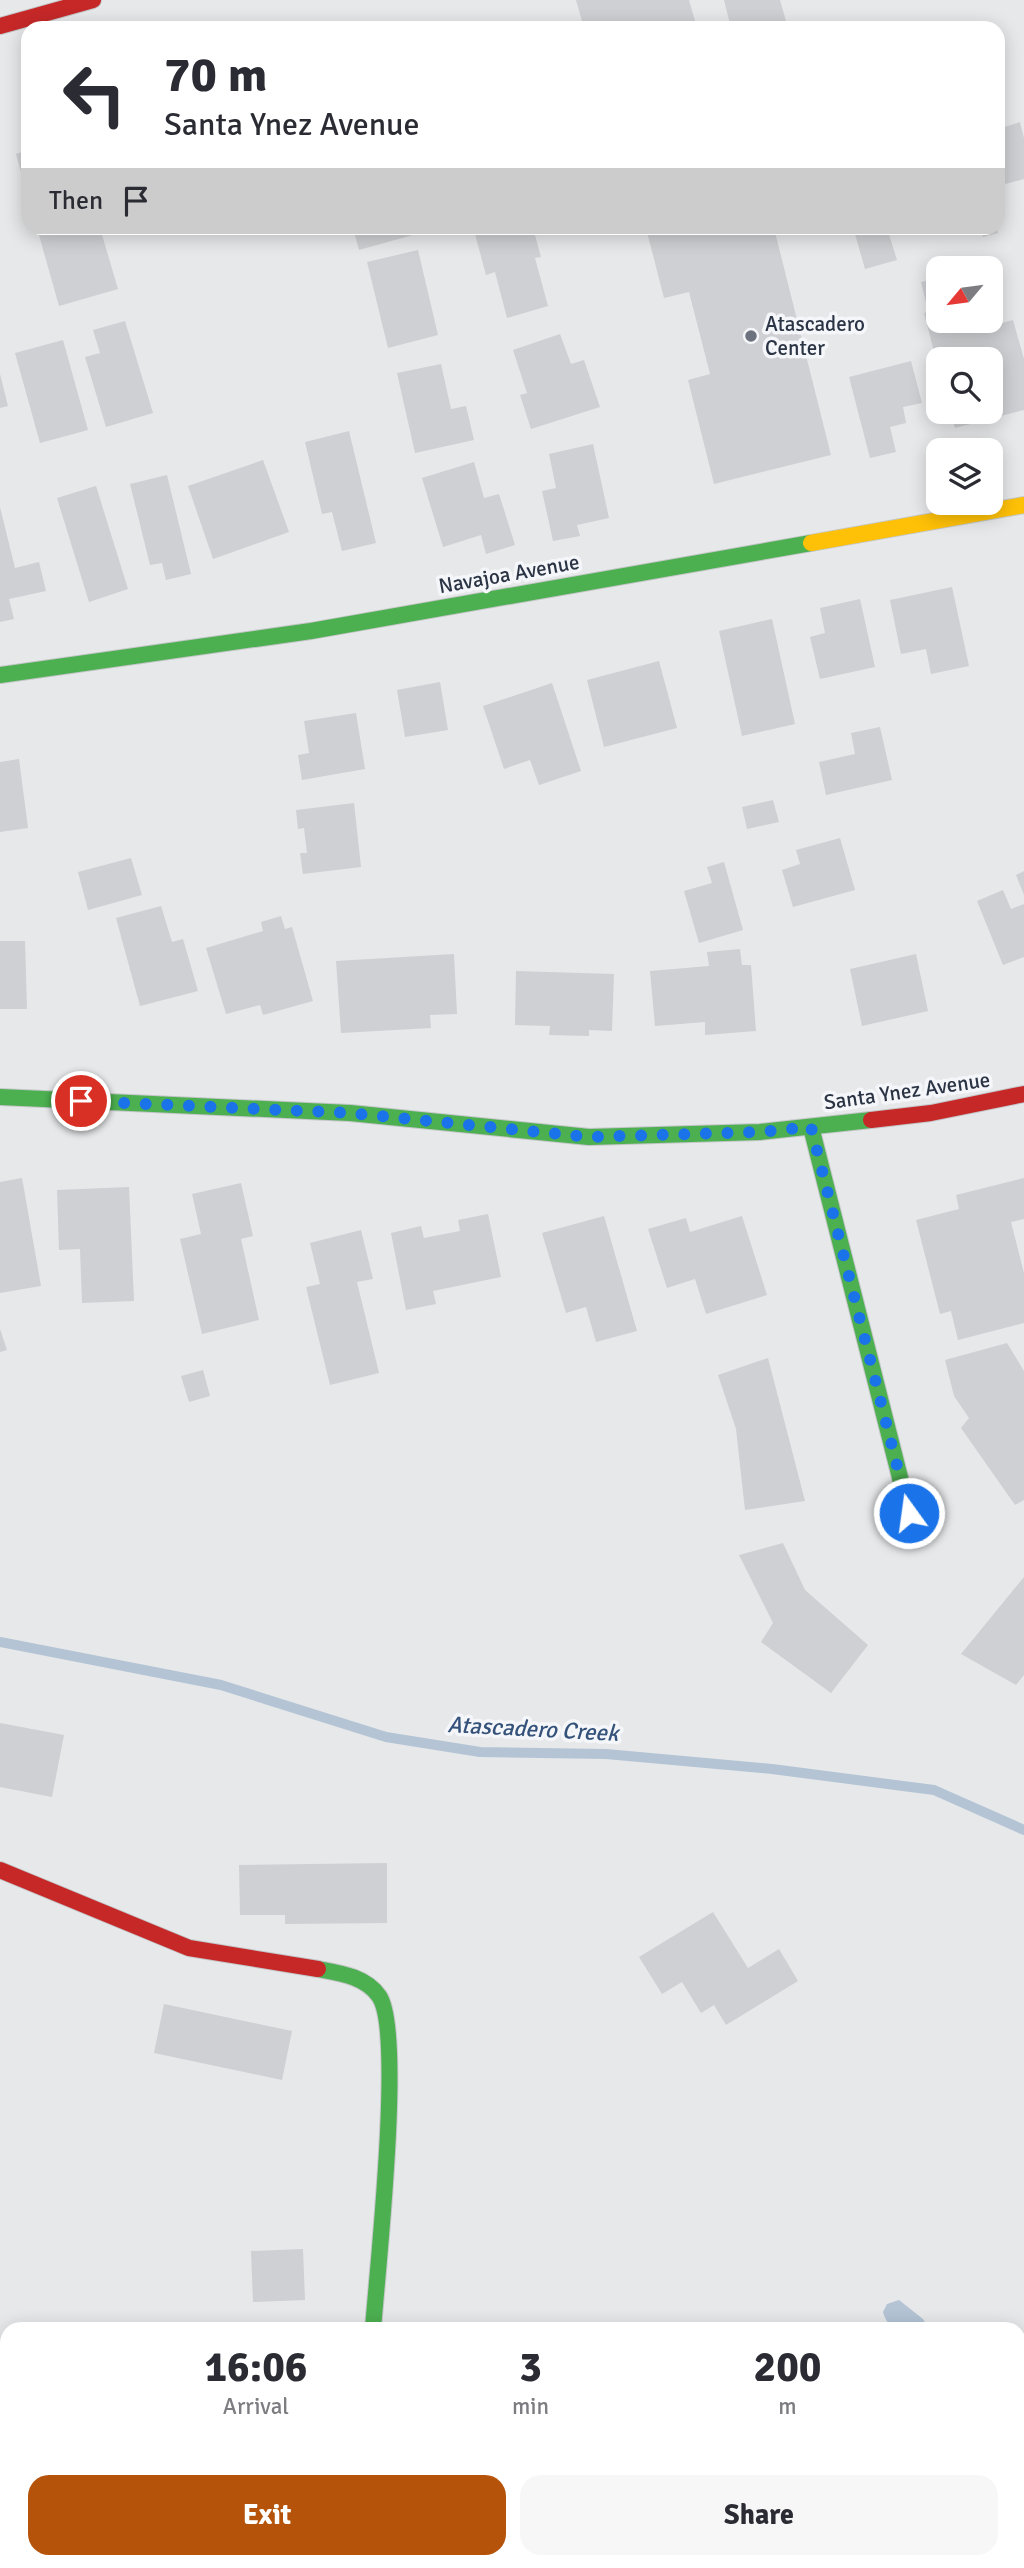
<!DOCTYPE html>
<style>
:root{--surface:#fff;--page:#f7f7f7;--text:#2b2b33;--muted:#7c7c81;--accent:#b45309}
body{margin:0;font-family:Signika,sans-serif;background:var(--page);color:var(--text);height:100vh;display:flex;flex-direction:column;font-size:26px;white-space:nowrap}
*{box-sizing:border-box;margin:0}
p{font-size:23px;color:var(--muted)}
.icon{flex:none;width:38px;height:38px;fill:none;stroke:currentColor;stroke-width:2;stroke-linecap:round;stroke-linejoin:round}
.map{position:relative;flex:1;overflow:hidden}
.panel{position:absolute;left:0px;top:2322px;width:1026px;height:247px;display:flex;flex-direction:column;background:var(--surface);border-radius:21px 21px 0 0;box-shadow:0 4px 18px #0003}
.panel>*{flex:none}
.top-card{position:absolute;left:21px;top:21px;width:984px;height:214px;border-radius:21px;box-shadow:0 4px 18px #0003;background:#fff;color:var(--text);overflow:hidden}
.needle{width:46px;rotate:241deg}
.buttons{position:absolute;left:926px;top:256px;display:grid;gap:14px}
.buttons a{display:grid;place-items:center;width:77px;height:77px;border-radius:14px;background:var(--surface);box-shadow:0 4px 18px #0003;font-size:35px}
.pin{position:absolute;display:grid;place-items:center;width:60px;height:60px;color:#fff;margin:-30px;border:4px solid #fff;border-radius:50%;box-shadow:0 2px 7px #0007}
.me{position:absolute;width:77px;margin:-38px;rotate:346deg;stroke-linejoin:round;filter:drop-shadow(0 0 5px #0008)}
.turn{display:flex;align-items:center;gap:24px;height:147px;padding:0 28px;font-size:32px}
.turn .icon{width:91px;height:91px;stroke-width:2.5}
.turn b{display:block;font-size:49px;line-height:60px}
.then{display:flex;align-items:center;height:66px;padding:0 28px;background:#0003;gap:14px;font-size:26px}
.eta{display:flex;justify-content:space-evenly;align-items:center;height:119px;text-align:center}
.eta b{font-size:42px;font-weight:800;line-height:49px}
.button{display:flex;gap:14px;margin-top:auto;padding:14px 28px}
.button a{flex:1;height:80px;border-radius:21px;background:var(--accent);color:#fff;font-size:28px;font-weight:800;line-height:80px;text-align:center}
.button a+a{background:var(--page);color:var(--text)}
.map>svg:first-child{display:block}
.water{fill:#b4c4d5}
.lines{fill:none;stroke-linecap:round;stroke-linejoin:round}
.stream{stroke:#b4c4d5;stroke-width:10}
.building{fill:#ced0d3}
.street-casing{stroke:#c4c6c8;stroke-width:41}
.fast-casing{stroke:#c4c6c8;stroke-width:18}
.slow-casing{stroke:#c4c6c8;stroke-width:18}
.jam-casing{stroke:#c4c6c8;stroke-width:18}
.street{stroke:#f5f6f7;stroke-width:38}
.fast{stroke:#4caf50;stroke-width:16}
.slow{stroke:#ffc107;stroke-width:16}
.jam{stroke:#c62828;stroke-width:16}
.route{stroke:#1a73e8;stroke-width:12;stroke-dasharray:0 21.6}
.poi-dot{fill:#6c737f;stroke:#f4f6f9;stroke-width:2.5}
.labels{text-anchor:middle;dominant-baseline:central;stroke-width:7;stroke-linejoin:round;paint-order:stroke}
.poi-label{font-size:21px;fill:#2b3445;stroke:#f4f6f9;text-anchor:start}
.street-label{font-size:21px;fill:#2b3445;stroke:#f4f6f9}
.water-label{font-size:23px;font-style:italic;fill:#34527a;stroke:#f4f6f9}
</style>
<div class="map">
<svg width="1024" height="2568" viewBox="0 0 1024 2568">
<rect width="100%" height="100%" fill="#e6e8ea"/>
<path class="water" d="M899,2300l24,19 6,10c-20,0 -40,6 -46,-17l4,-8z"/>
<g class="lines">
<path class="stream" d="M0,1642l221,43 165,52 94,15 126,2 166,15 162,21 90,40"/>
</g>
<g class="building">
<path d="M576,0h113l8,28h-113z"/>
<path d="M724,0h56l8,28h-57z"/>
<path d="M1020,122l4,16v41l-26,7v-57z"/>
<path d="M28,150v44h-1l-11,-40z"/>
<path d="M37,228h63l18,61 -59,17z"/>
<path d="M353,228h85l-79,22z"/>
<path d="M499,228h34l8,29 -6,1 13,48 -41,12 -12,-46 -9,3 -11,-41z"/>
<path d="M646,228h128l57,227 -117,29 -26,-104 22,-6 -21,-82 -25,6z"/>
<path d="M878,228h9l10,32 -32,9 -10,-35z"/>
<path d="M981,228h16l1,5 -15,4z"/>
<path d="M418,250l20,85 -50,13 -21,-86z"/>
<path d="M938,278v26l-11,3 -6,-25z"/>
<path d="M938,309v11h29l3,11 43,-11 11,39v51l-69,18 -5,-17h40v-52h-54l-12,-46z"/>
<path d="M125,321l28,92 -47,14 -21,-70 15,-4 -7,-23z"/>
<path d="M560,334l11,30 13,-4 16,47 -69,22 -11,-34 7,-2 -14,-43z"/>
<path d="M63,340l25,90 -48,13 -25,-90z"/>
<path d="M911,361l11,42 -19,4 3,16 -16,4 6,25 -26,6 -21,-81z"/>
<path d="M441,364l10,45 15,-3 8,34 -59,13 -18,-80z"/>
<path d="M0,374l8,32 -8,2z"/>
<path d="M349,431l27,112 -34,8 -10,-39 -10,2 -17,-72z"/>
<path d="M593,444l16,74 -32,7 3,11 -27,5 -11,-50 14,-3 -7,-34z"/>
<path d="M263,460l26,72 -76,27 -25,-73z"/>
<path d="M474,462l10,36 15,-4 16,51 -29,9 -5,-19 -38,12 -21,-69z"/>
<path d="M167,475l24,99 -25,6 -4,-17 -12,2 -20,-81z"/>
<path d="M96,486l32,103 -39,13 -32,-104z"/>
<path d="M0,507l15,61 24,-6 7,29 -37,8 5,20 -14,3z"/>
<path d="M952,587l17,79 -38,8 -5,-25 -25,5 -11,-54z"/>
<path d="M860,599l15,68 -55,12 -10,-42 15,-4 -5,-25z"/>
<path d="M772,619l23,105 -53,12 -23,-105z"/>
<path d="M659,661l18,67 -73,19 -17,-67z"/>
<path d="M440,682l8,48 -43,7 -8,-47z"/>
<path d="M552,683l29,88 -42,14 -9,-25 -26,9 -21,-63z"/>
<path d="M356,713l9,56 -63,11 -4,-25 11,-2 -5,-32z"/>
<path d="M880,727l12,53 -66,15 -7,-33 36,-8 -4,-21z"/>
<path d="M19,759l9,69 -28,4v-70z"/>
<path d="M773,800l6,22 -32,7 -5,-22z"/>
<path d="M354,803l7,64 -58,7 -3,-21h7l-3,-25 -6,1 -2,-19z"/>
<path d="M840,838l15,52 -62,17 -11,-37 18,-6 -4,-14z"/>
<path d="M131,858l11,37 -54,15 -10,-38z"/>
<path d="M724,862l19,68 -44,13 -15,-52 28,-8 -5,-16z"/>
<path d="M1024,871v24l-8,-20z"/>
<path d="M1003,890l8,19 13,-5v53l-21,8 -26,-64z"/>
<path d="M161,906l11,36 11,-3 15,52 -58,15 -24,-88z"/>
<path d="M281,916l4,13 7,-2 21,74 -50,14 -3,-10 -34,9 -20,-66 57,-17 -2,-9z"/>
<path d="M0,941h25l2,68h-27z"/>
<path d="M740,949l2,16h9l5,66 -51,4v-13l-50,4 -5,-55 59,-5 -2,-14z"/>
<path d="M454,954l3,60 -27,1 1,13 -90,5 -5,-72z"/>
<path d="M916,954l12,57 -66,15 -12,-57z"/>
<path d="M516,971l98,3 -2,57 -23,-1v6l-40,-1 1,-9 -35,-1z"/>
<path d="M22,1178l19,108 -41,7v-111z"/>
<path d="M1024,1178v41l-13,3 13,51v50l-66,17 -7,-29 -11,3 -24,-94 43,-11 -3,-14z"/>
<path d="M241,1183l12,53 -12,3 18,81 -57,14 -22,-95 21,-5 -9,-40z"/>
<path d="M129,1187l5,114 -52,2 -2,-54 -21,1 -2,-60z"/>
<path d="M488,1214l13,63 -68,14 3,13 -30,6 -15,-77 30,-7 3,12 36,-7 -2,-11z"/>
<path d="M604,1216l33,115 -41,11 -10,-35 -20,6 -24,-80z"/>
<path d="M742,1216l25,79 -61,19 -11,-35 -28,9 -19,-59 38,-11 4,14z"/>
<path d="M361,1230l12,49 -16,3 22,91 -49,12 -24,-98 14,-3 -10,-41z"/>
<path d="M0,1329l7,21 -7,2z"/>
<path d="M1007,1343l17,28v129l-9,5 -54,-77 8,-10 -15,-22 -9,-36z"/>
<path d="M768,1358l37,143 -60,9 -9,-81 -18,-54z"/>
<path d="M203,1370l7,26 -21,6 -8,-26z"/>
<path d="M783,1543l22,47 63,55 -37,48 -70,-51 12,-19 -34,-68z"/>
<path d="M1024,1577v98l-8,10 -55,-31z"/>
<path d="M0,1723l64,12 -12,62 -52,-10z"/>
<path d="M387,1863v60l-102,1v-9h-45l-1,-50z"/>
<path d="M713,1912l35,56 31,-19 19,32 -72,44 -12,-20 -13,8 -19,-31 -20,12 -23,-37z"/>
<path d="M164,2004l128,27 -10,49 -128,-27z"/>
<path d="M303,2249l2,51 -52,2 -2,-51z"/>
<path d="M0,2341l7,36v25l-7,1z"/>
<path d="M1018,2530h6v38h-54v-6h48z"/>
<path d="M771,2562h159l-4,6h-149z"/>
</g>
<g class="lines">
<defs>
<path id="street" d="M358,2568v-6"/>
<g id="fast">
<path d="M0,675l311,-44 500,-88"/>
<path d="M0,1097l350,16 239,24 171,-5 111,-12"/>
<path d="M811,1127l98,386"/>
<path d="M318,1969c21,4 47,7 61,27 25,35 -2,277 -6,333"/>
</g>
<path id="slow" d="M811,543l213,-38"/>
<g id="jam">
<path d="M0,26l93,-26"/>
<path d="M871,1120l60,-7 93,-19"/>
<path d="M0,1870l189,78 129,21"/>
</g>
</defs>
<use href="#street" class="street-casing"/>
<use href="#fast" class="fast-casing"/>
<use href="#slow" class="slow-casing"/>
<use href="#jam" class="jam-casing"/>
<use href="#street" class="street"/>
<use href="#fast" class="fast"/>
<use href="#slow" class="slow"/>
<use href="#jam" class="jam"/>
</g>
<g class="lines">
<path class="route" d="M81,1101l269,12 239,24 171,-5 51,-5 98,386"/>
</g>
<circle class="poi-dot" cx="751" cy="336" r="7"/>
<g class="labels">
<g class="poi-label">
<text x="765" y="324">Atascadero<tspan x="765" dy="24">Center</tspan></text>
</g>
<g class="street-label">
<text transform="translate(509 574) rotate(-10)">Navajoa Avenue</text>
<text transform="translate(907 1091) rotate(-8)">Santa Ynez Avenue</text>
</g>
<g class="water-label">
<text transform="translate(533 1729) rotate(3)">Atascadero Creek</text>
</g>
</g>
</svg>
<div class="buttons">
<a><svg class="needle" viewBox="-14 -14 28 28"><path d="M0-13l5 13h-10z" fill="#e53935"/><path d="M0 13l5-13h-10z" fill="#7c7c81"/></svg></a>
<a><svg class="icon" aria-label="search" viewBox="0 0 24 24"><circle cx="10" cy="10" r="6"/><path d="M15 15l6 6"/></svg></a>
<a><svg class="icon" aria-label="layers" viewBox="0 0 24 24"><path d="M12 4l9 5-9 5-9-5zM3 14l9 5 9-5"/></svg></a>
</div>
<div class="pin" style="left:81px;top:1101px;background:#d93025"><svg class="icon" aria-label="arrive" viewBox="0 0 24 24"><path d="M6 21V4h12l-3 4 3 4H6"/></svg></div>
<svg class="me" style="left:909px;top:1513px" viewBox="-20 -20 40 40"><circle r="17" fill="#1a73e8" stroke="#fff" stroke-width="3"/><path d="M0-11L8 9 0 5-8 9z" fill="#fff"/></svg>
<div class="top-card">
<div class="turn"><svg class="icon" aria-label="left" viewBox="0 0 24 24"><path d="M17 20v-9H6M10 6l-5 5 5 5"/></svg><div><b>70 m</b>Santa Ynez Avenue</div></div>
<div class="then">Then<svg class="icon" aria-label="arrive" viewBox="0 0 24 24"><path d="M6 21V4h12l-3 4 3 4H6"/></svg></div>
</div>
<section class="panel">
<div class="eta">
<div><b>16:06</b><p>Arrival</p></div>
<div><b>3</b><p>min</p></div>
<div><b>200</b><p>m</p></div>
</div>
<div class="button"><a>Exit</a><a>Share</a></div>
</section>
</div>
